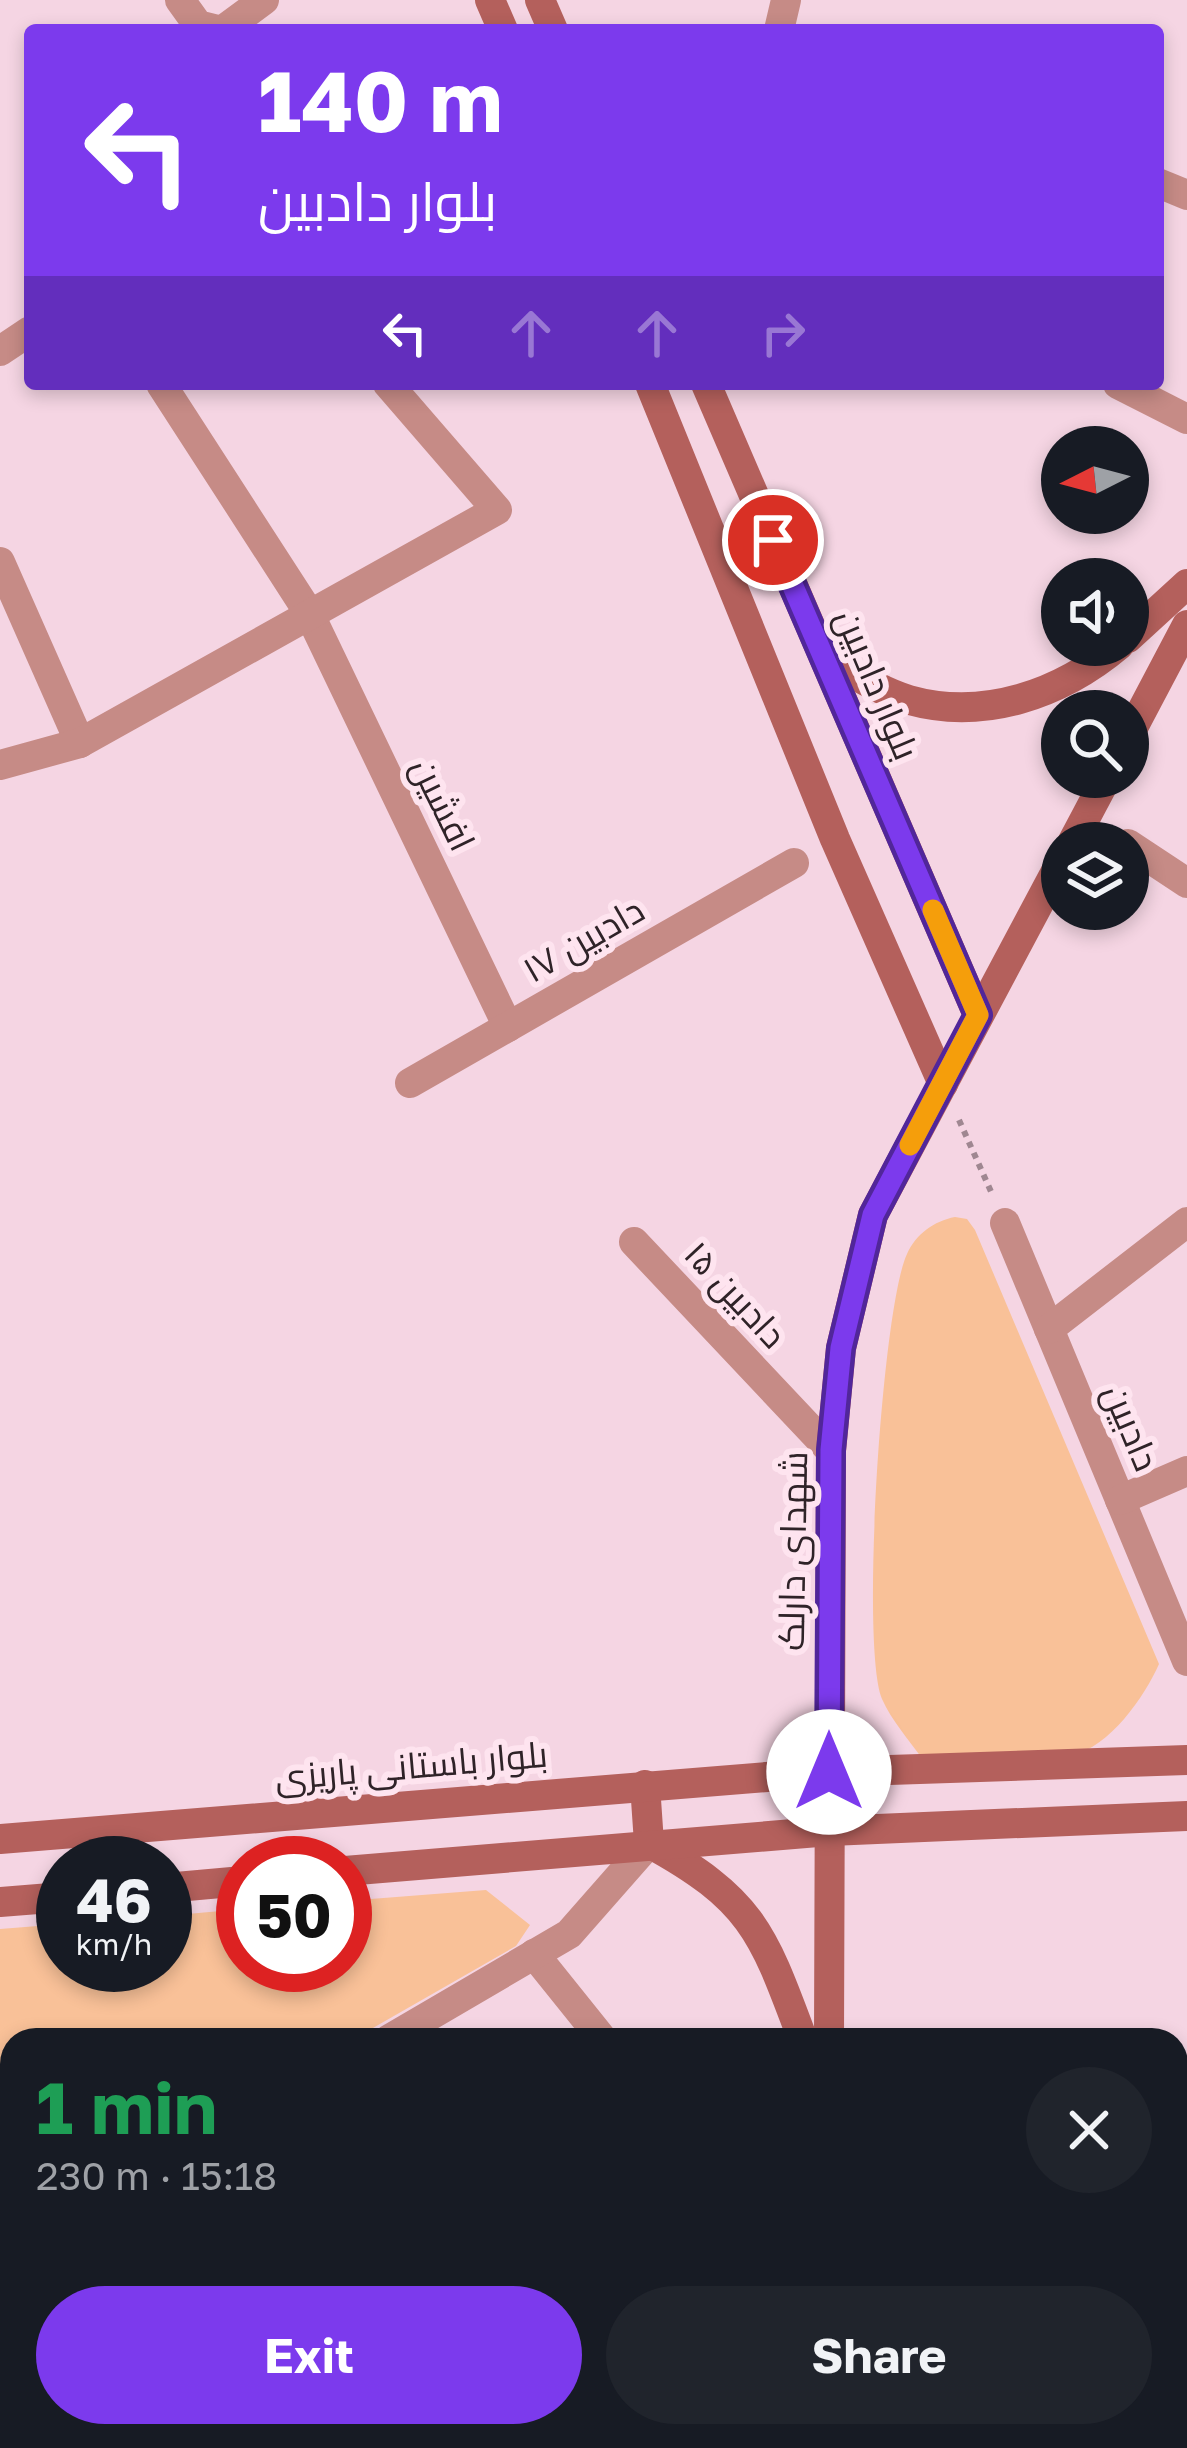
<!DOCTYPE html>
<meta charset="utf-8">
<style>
:root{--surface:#171b24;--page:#20242c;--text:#f1f3f6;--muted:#9ea1a6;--accent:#7c3aed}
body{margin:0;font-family:"Golos Text",Cairo,sans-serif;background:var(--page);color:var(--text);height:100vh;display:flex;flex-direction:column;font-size:45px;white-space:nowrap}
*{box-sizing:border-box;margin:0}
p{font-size:39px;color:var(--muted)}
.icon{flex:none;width:66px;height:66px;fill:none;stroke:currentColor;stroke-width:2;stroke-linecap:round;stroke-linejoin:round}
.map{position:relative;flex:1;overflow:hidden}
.panel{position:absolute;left:0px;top:2028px;width:1188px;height:420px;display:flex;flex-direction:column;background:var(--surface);border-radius:36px 36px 0 0;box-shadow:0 6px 18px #0003}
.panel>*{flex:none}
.guide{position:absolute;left:24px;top:24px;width:1140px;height:366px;border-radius:12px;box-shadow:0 6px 18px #0003;background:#7c3aed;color:#fff;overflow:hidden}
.needle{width:78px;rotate:264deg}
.tools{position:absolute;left:1041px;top:426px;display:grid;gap:24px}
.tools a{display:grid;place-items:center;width:108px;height:108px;border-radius:50%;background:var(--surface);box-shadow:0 6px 18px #0003;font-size:60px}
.speed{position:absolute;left:36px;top:1836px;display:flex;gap:24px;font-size:60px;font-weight:700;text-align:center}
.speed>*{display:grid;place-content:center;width:156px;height:156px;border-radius:50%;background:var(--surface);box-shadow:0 6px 18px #0003;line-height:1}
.speed small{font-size:30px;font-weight:400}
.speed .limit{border:18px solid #d22;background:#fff;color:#111}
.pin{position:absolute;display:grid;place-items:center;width:102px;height:102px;color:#fff;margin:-51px;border:6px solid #fff;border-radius:50%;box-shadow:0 3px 12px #0007}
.me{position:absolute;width:132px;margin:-66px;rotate:0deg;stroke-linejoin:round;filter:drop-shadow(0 0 9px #0008)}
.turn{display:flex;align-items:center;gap:42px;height:252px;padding:0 36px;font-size:54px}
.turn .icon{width:156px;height:156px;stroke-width:2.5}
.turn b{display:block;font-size:84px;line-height:102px}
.lanes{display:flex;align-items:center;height:114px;padding:0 36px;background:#0003;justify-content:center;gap:60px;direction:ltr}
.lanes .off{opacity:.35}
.round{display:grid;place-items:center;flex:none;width:126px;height:126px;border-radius:63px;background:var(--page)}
.overview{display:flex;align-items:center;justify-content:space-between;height:204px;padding:0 36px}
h1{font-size:72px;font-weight:700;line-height:90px;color:#1e9e55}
.action{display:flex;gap:24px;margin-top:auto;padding:24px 36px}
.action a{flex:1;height:138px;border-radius:72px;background:var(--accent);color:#fff;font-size:48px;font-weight:700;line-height:138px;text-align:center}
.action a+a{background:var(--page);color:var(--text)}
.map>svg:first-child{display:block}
.green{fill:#f9c198}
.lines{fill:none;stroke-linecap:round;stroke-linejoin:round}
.path{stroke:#9f8791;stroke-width:6;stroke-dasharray:6 6;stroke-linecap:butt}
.minor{stroke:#c68b86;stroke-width:30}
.secondary{stroke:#b4605c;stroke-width:30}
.route-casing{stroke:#51269a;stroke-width:30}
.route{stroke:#7c3aed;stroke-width:21}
.slow{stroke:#f59e0b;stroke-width:21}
.labels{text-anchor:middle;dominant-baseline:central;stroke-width:12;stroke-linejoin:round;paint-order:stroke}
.street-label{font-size:36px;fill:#2f2328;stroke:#fee4ef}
</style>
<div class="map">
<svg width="1187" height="2448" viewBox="0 0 1187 2448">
<rect width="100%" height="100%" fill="#f5d5e3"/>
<g class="green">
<path d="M955,1217l12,2 8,11 184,434c-14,32 -50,84 -87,91 -41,8 -106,4 -149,5 -13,-19 -32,-40 -41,-61 -22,-53 0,-392 25,-445 9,-20 27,-33 48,-37z"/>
<path d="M486,1890l44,35 -14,21 -164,94h-340v195l-12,7v-313l63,-5v41h102v-49l78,-7v56h102v-64z"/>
</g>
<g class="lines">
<path class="path" d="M959,1120l34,76"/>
<g class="minor">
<path d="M180,0l18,25 20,5"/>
<path d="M223,30l41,-30"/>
<path d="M779,30l7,-30"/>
<path d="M1158,183l29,12"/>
<path d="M0,351l30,-20"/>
<path d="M161,384l148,229 199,414"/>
<path d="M1118,384l69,35"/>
<path d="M0,562l80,181"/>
<path d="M0,765l80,-22 417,-233 -109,-126"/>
<path d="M1128,844l59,39"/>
<path d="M410,1083l384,-220"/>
<path d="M1005,1223l182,438"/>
<path d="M634,1242l197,209"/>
<path d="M1049,1329l138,-107"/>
<path d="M1120,1500l67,-29"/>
<path d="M534,1954l69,86"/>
<path d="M388,2040l181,-106 80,-91"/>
<path d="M2,2266l10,14"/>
<path d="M1176,2403l11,36"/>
<path d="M125,2436l9,12"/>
<path d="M322,2436l9,12"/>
<path d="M649,2448l16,-12"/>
</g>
<g class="secondary">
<path d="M490,0l13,30"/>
<path d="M540,0l13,30"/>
<path d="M650,384l185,455 108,245"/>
<path d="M706,384l272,631"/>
<path d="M1128,638l59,-54"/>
<path d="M824,657c27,15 55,34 85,43 75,21 152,-6 210,-55"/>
<path d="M1128,737l59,-112"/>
<path d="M1072,843l35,-66"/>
<path d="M645,1785l4,58c104,57 114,90 154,197"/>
<path d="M0,1839l829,-67 358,-12"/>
<path d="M345,1871l485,-40 357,-15"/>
<path d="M165,1888l78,-7"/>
<path d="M0,1902l63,-5"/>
<path d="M829,2040l2,-589 10,-103 32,-133 189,-355"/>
<path d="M840,2436v12"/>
</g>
</g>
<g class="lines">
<defs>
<path id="route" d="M773,540l205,475 -105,200 -32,133 -10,102 -2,322"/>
</defs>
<use href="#route" class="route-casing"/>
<use href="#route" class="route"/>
<path class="slow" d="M910,1145l68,-130 -45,-105"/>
</g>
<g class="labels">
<g class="street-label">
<text transform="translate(878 684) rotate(67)">بلوار دادبین</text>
<text transform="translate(444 804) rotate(64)">افشین</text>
<text transform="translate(583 939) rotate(-30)">دادبین ۱۷</text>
<text transform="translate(736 1294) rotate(47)">دادبین ۱۵</text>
<text transform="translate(1132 1427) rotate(67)">دادبین</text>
<text transform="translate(792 1551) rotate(-89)">شهدای دارلک</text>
<text transform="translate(411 1765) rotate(-5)">بلوار باستانی پاریزی</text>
</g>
</g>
</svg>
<div class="tools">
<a><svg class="needle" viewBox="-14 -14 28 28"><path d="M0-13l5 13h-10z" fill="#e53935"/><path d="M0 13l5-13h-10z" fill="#9ea1a6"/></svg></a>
<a><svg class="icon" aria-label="sound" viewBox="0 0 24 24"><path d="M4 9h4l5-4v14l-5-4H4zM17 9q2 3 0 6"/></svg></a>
<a><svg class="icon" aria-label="search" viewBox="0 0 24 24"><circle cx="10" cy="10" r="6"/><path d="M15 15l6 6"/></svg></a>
<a><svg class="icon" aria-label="layers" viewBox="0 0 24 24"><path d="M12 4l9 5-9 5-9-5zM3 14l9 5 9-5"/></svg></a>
</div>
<div class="speed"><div>46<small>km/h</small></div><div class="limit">50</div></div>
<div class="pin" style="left:773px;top:540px;background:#d93025"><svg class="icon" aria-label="arrive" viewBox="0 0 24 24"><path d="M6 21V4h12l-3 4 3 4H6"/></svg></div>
<svg class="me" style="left:829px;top:1772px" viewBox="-20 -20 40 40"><circle r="19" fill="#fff"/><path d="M0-13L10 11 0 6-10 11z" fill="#7c3aed"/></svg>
<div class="guide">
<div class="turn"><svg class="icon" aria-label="left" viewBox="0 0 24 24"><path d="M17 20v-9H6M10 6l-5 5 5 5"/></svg><div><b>140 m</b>بلوار دادبین</div></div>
<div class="lanes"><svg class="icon" aria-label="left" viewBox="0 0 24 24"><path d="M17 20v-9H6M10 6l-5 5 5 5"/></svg><svg class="icon off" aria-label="ahead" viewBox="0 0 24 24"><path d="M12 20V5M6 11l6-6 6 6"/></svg><svg class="icon off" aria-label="ahead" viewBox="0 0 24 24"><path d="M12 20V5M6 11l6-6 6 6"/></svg><svg class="icon off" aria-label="right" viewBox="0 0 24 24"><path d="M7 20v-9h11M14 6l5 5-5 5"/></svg></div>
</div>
<section class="panel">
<div class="overview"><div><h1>1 min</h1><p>230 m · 15:18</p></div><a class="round"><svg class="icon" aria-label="close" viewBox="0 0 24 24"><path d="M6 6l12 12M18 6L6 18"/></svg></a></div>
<div class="action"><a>Exit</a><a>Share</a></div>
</section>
</div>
